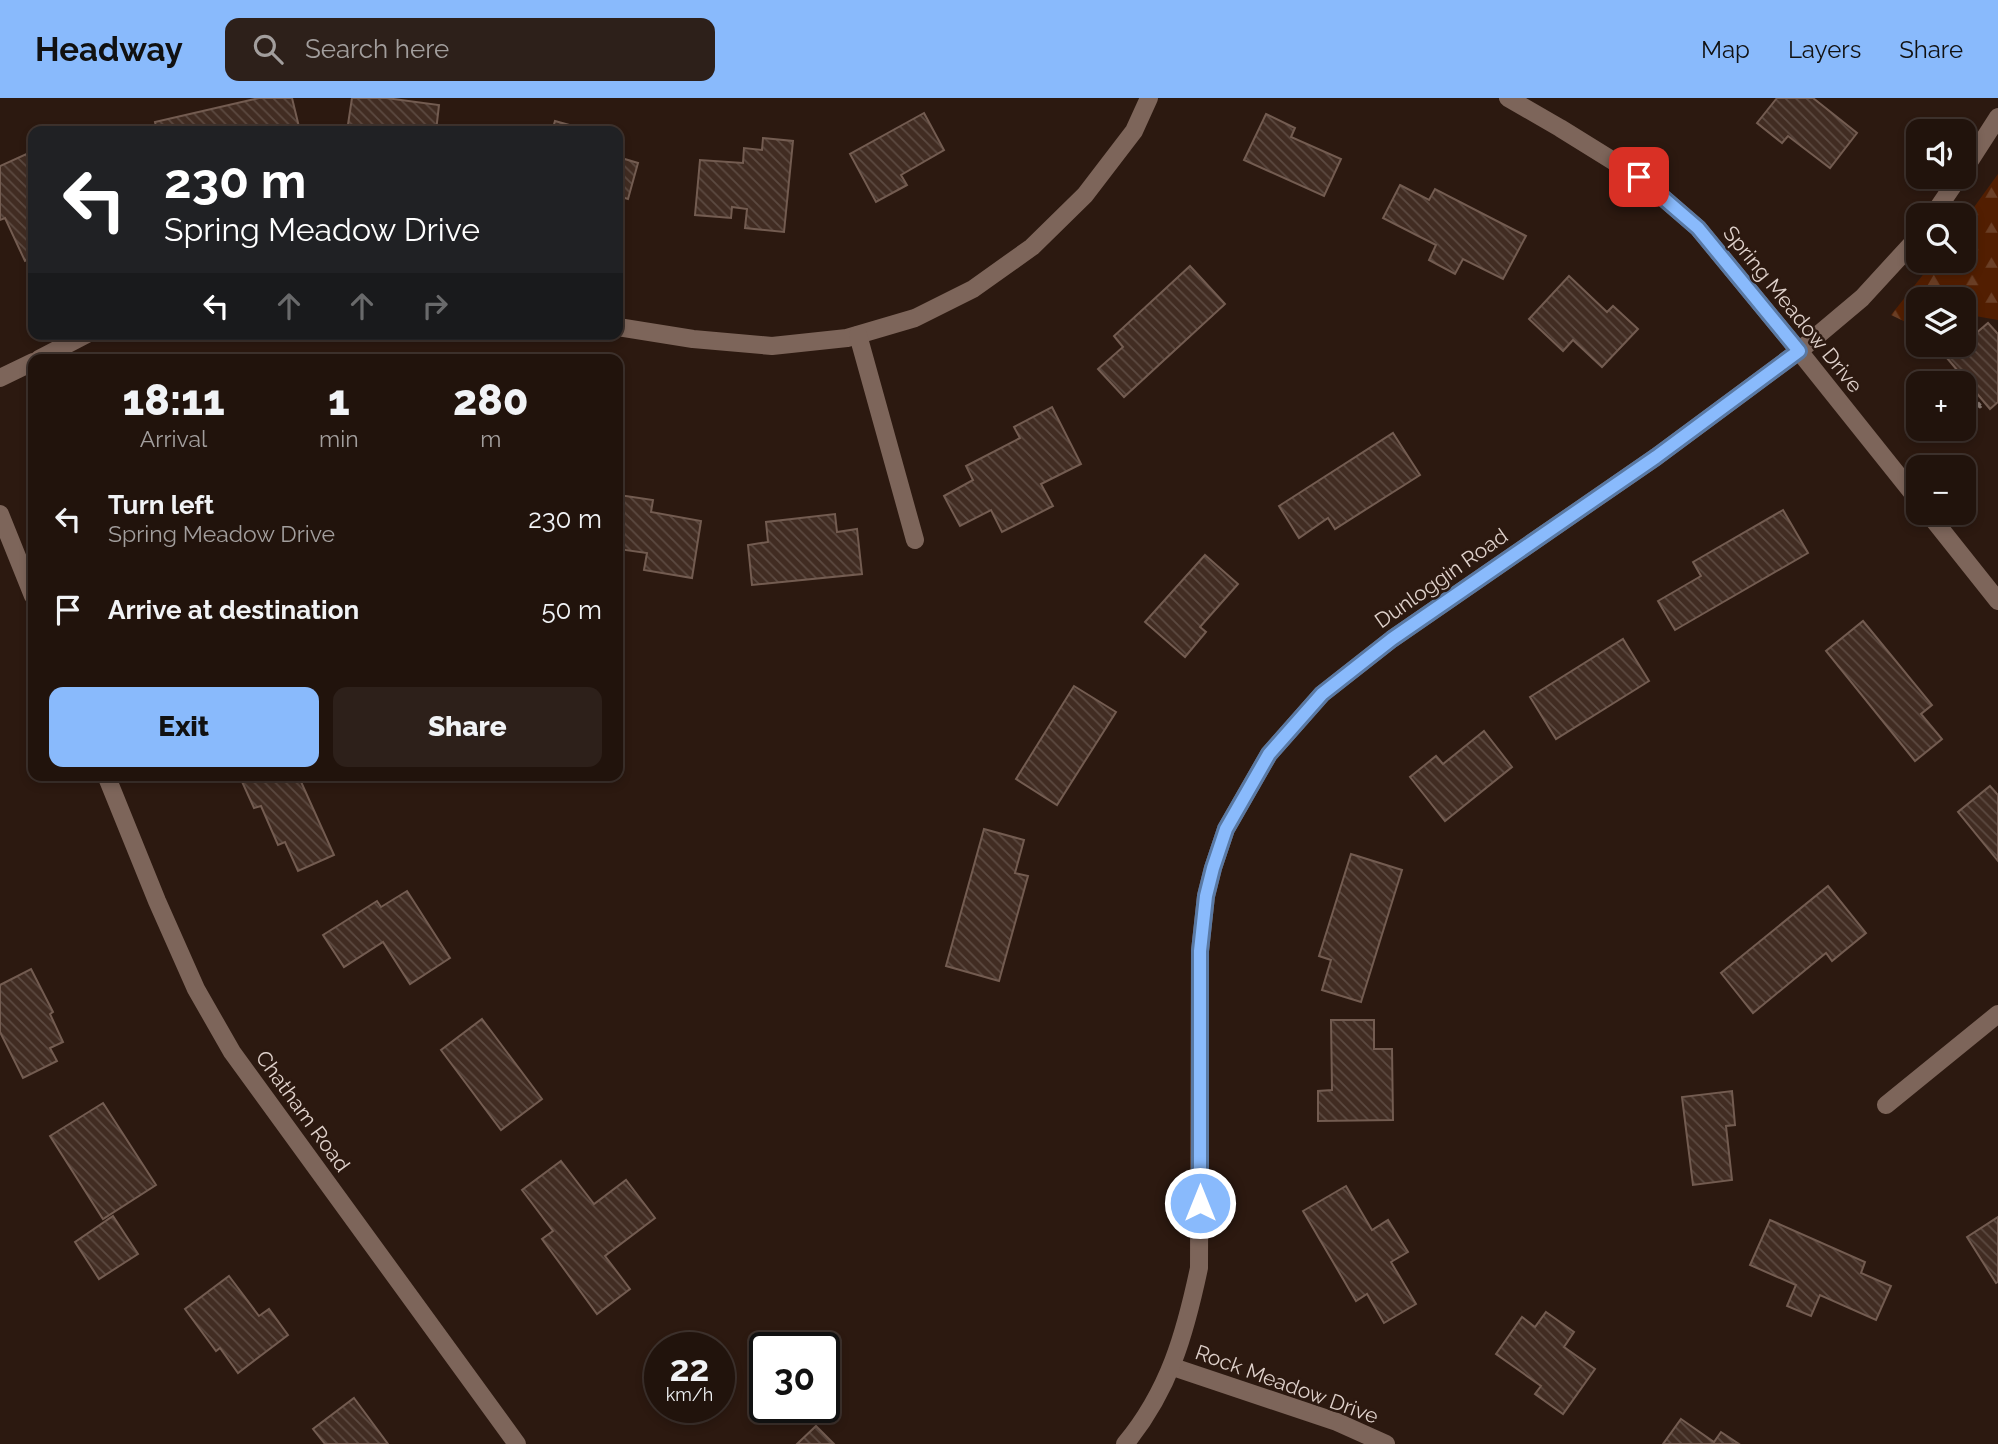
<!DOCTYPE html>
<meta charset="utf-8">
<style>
:root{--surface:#21130c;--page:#2d201a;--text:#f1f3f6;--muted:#a29e9d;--line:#3e322d;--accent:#89bafc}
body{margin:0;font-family:Raleway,sans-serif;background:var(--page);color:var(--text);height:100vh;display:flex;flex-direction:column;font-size:26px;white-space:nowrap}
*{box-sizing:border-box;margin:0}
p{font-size:23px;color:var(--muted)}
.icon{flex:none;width:38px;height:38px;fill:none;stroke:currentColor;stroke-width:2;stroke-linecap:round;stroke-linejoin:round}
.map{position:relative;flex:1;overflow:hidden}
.drawer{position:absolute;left:28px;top:256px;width:595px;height:427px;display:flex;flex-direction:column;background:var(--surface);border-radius:14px;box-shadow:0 4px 10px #0003,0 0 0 2px var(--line)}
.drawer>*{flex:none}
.hud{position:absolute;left:28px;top:28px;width:595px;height:214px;border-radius:14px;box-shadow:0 4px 10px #0003,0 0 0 2px var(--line);background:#202124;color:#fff;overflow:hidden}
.fabs{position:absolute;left:1906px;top:21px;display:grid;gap:14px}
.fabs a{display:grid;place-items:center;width:70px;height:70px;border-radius:14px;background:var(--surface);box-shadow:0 4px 10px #0003,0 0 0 2px var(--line);font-size:35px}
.speed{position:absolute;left:644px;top:1234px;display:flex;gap:14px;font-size:35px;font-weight:700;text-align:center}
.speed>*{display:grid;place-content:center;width:91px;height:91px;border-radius:50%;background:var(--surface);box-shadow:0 4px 10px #0003,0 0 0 2px var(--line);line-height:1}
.speed small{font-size:18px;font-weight:400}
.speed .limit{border:4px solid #111;border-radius:10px;background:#fff;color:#111}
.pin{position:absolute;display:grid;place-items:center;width:60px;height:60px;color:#fff;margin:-30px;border-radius:14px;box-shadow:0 4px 10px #0006}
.me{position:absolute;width:77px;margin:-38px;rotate:0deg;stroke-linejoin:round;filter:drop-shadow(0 0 5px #0008)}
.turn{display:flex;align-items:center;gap:24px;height:147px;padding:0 21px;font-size:32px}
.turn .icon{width:91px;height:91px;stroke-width:2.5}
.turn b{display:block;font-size:49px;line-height:60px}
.lanes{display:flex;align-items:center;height:66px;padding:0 21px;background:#0003;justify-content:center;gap:35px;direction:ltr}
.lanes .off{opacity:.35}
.eta{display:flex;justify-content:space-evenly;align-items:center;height:119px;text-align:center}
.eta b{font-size:42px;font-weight:800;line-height:49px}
.cta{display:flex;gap:14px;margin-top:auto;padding:14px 21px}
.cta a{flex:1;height:80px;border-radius:14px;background:var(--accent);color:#111;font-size:28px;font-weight:800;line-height:80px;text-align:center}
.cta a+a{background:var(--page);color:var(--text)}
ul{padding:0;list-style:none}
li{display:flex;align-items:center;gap:21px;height:91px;padding:0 21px}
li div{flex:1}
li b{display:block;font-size:26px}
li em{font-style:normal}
header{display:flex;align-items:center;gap:42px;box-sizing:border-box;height:98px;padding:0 35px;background:var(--accent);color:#111}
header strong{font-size:33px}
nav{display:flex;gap:38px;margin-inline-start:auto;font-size:24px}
.search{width:490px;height:63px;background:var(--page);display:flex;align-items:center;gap:18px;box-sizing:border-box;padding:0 24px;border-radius:14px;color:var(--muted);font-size:26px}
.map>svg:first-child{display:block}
.forest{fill:url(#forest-firs)}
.building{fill:url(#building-back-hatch);stroke:#735c51;stroke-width:2}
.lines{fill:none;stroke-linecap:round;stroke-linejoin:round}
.path{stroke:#86766e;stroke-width:4.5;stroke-dasharray:5 5;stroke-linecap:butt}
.minor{stroke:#7d655a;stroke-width:18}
.route-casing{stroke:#5979a4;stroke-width:18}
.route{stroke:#89bafc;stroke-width:12}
.labels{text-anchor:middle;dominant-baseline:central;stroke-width:5;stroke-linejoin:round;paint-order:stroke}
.street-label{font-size:21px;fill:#dfd1cb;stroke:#2c1910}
</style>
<header>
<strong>Headway</strong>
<div class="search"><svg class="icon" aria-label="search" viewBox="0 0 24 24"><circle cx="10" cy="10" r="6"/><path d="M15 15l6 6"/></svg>Search here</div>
<nav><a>Map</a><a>Layers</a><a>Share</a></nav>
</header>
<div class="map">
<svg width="1998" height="1346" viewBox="0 0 1998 1346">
<defs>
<pattern id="forest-firs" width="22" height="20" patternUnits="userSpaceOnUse" patternTransform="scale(1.75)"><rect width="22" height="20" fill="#521e01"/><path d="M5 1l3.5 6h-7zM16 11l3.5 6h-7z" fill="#6a3e25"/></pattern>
<pattern id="building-back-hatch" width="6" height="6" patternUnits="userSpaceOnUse" patternTransform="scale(1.75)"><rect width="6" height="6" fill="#412c22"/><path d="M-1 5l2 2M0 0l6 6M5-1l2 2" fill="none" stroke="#5c4a41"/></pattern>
</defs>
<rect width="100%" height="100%" fill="#2c1910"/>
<path class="forest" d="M1998,76v146l-34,-6v-15h-46v26l-4,1 -23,-11 43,-54h30v-40z"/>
<g class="building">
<path d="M259,0h33l8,33h-143l-2,-9z"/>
<path d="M352,0h34l53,7 -3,26h-89z"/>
<path d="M1777,0h36l44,35 -27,35 -42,-32 -6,7 -25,-20z"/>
<path d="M924,15l20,37 -43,25 6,10 -31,17 -26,-48z"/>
<path d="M1266,16l29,14 -4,9 50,22 -17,37 -80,-36z"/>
<path d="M555,23l36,10h-39z"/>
<path d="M508,28l20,5h-22z"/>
<path d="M763,40l30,3 -9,91 -39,-4 2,-19 -15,-2 -1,11 -36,-3 5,-55 43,3 1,-15 18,2z"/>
<path d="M33,53v106l-8,4 -20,-43 -5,2v-54z"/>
<path d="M618,59l20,6 -10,36 -10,-3z"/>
<path d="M1400,87l29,15 6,-11 91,47 -23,43 -40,-20 -8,15 -26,-14 7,-15 -53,-27z"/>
<path d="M1190,168l35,38 -101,93 -26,-28 25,-22 -9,-11z"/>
<path d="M1569,178l38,36 6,-6 25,23 -36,38 -29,-27 -10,11 -34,-32z"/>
<path d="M1988,225l10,11v68l-8,7 -43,-51z"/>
<path d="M1052,309l29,57 -40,20 12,22 -51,26 -11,-22 -31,16 -16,-30 29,-16 -7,-14 54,-28 -6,-11z"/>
<path d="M1393,335l27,42 -85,54 -7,-11 -29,20 -20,-32z"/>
<path d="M619,397l34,5 -2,12 50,9 -9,57 -48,-8 3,-17 -29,-4z"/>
<path d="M1783,412l25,43 -133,77 -17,-29 43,-25 -8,-14z"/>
<path d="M835,416l2,18 20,-3 5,45 -110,11 -4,-40 20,-3 -2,-20z"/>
<path d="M1205,457l33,29 -38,43 6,5 -21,25 -40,-35z"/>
<path d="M1863,523l69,84 -11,9 21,25 -27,22 -89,-110z"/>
<path d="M1623,541l26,42 -93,58 -26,-42z"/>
<path d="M1074,588l42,26 -59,93 -41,-26z"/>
<path d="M1484,633l28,36 -67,54 -35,-44 26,-21 7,8z"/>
<path d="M239,677h59l36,80 -36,16 -13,-29 -7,3 -17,-39 -7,2z"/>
<path d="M1990,688l8,9v66l-40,-49z"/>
<path d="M984,731l40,11 -9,33 13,3 -29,105 -53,-15z"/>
<path d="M1351,756l51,16 -41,132 -39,-12 9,-30 -12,-4z"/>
<path d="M1828,788l38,47 -34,28 -6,-8 -73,60 -32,-40z"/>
<path d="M407,793l43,67 -40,26 -27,-42 -39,25 -21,-32 54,-34 4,6z"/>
<path d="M31,871l22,43 -3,2 13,28 -13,6 7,13 -34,17 -23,-46v-47z"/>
<path d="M482,921l60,80 -41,31 -60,-80z"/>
<path d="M1331,922h43v29h18l1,71 -75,1v-30l14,-1z"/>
<path d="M1732,993l3,34 -9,1 6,54 -39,5 -11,-88z"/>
<path d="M103,1005l53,82 -53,34 -53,-83z"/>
<path d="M561,1063l33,43 32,-24 29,38 -50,38 25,33 -33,25 -55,-75 11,-8 -31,-41z"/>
<path d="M1346,1088l26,44 16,-10 20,32 -17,10 25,42 -32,19 -17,-29 -11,7 -53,-90z"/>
<path d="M113,1118l25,38 -39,25 -24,-37z"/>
<path d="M1998,1119v65l-2,1 -29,-46z"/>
<path d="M1770,1122l95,42 -4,11 30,13 -15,34 -56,-25 -9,21 -24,-10 9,-21 -46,-20z"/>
<path d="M229,1178l30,40 10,-7 19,26 -50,38 -18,-25 -4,3 -31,-42z"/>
<path d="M1546,1214l28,20 -10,15 31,22 -32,45 -28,-20 6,-8 -45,-32 26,-37 13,10z"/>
<path d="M354,1300l34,46h-63l-12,-15z"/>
<path d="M1681,1321l33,23 7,-10 18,12h-76z"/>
<path d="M816,1328l18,18h-37z"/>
</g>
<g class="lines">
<g class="path">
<path d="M1949,274l10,11"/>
<path d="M1964,290l16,18 4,-4"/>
</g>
<g class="minor">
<path d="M1508,0l52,30 79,49 59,51 101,123 119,149"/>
<path d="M1964,72l34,-53"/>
<path d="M1933,117l26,-38"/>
<path d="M618,229l75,12 79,7 75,-8 68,-20 58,-29 59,-42 53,-52 49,-64 15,-33"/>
<path d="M858,237l57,205"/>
<path d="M39,261l48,-25"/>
<path d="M0,280l33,-16"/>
<path d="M1928,415l70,88"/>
<path d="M0,416l33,82"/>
<path d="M106,677l51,126 39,88 36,63 285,392"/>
<path d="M1886,1007l112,-91"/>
<path d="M1173,1269l164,55 49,22"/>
<path d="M1125,1346c44,-53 60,-110 74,-176l1,-317 6,-55 7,-28 13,-39 43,-75 53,-60 70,-55 264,-182 143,-106 63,-53 56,-61"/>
</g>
</g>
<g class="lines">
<defs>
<path id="route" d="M1200,1105v-252l6,-55 7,-28 13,-39 43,-75 53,-60 70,-55 264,-182 143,-106 -101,-123 -59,-51"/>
</defs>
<use href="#route" class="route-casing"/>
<use href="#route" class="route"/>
</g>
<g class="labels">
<g class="street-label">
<text transform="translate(1793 211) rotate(51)">Spring Meadow Drive</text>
<text transform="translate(1441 480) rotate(-35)">Dunloggin Road</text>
<text transform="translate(303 1013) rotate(54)">Chatham Road</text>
<text transform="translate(1287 1286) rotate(20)">Rock Meadow Drive</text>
</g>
</g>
</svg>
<div class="fabs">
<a><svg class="icon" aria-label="sound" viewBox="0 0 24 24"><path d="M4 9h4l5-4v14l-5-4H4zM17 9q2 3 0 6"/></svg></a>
<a><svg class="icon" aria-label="search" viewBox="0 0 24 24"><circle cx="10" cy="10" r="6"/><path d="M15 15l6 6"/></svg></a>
<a><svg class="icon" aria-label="layers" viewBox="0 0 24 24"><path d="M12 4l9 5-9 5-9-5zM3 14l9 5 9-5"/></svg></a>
<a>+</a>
<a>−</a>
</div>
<div class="speed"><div>22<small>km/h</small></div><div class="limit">30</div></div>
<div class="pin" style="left:1639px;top:79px;background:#d93025"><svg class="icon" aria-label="arrive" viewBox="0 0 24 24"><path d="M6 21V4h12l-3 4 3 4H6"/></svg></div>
<svg class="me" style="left:1200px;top:1105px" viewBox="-20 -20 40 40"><circle r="17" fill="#89bafc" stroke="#fff" stroke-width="3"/><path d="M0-11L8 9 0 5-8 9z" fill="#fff"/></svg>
<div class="hud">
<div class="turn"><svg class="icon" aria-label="left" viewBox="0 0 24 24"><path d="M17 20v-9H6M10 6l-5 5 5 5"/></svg><div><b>230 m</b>Spring Meadow Drive</div></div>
<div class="lanes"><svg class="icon" aria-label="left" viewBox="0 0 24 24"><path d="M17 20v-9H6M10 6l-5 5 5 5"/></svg><svg class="icon off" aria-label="ahead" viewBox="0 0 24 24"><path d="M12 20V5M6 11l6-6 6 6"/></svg><svg class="icon off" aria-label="ahead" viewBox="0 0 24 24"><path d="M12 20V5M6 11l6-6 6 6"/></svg><svg class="icon off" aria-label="right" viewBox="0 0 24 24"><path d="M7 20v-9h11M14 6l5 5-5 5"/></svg></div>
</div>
<section class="drawer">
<div class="eta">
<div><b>18:11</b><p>Arrival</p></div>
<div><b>1</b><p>min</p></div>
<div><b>280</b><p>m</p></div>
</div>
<ul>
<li><svg class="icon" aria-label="left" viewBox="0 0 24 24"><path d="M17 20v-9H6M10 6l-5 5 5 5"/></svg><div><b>Turn left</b><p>Spring Meadow Drive</p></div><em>230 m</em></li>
<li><svg class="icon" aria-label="arrive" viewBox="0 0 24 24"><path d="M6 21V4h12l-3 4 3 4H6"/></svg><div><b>Arrive at destination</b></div><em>50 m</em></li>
</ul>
<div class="cta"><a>Exit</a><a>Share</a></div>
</section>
</div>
